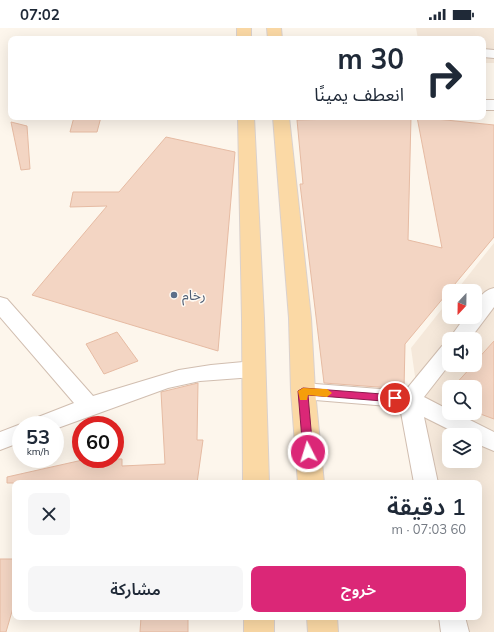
<!DOCTYPE html>
<html lang="ar">
<meta charset="utf-8">
<style>
:root{--surface:#fff;--page:#f6f6f7;--text:#1f2937;--muted:#747a83;--accent:#db2777}
body{margin:0;font-family:Mulish,"Noto Sans Arabic",sans-serif;background:var(--page);color:var(--text);direction:rtl;height:100vh;display:flex;flex-direction:column;font-size:15px;white-space:nowrap}
*{box-sizing:border-box;margin:0}
p{font-size:13px;color:var(--muted)}
.icon{flex:none;width:22px;height:22px;fill:none;stroke:currentColor;stroke-width:2;stroke-linecap:round;stroke-linejoin:round}
.map{position:relative;flex:1;overflow:hidden;direction:ltr}
.details{position:absolute;left:12px;top:452px;width:470px;height:140px;display:flex;flex-direction:column;background:var(--surface);border-radius:8px;box-shadow:0 4px 16px #0002;direction:rtl}
.details>*{flex:none}
.guide{position:absolute;left:8px;top:8px;width:478px;height:84px;border-radius:8px;box-shadow:0 4px 16px #0002;direction:rtl;background:#fff;color:var(--text);overflow:hidden}
.needle{width:26px;rotate:202deg}
.controls{position:absolute;left:442px;top:256px;display:grid;gap:8px}
.controls a{display:grid;place-items:center;width:40px;height:40px;border-radius:8px;background:var(--surface);box-shadow:0 4px 16px #0002;font-size:20px}
.speed{position:absolute;left:12px;top:388px;display:flex;gap:8px;font-size:20px;font-weight:700;text-align:center}
.speed>*{display:grid;place-content:center;width:52px;height:52px;border-radius:50%;background:var(--surface);box-shadow:0 4px 16px #0002;line-height:1}
.speed small{font-size:10px;font-weight:400}
.speed .limit{border:6px solid #d22;background:#fff;color:#111}
.pin{position:absolute;display:grid;place-items:center;width:34px;height:34px;color:#fff;margin:-17px;border:2px solid #fff;border-radius:50%;box-shadow:0 1px 4px #0007}
.me{position:absolute;width:44px;margin:-22px;rotate:355deg;stroke-linejoin:round;filter:drop-shadow(0 0 3px #0008)}
.turn{display:flex;align-items:center;gap:14px;height:84px;padding:0 16px;font-size:18px}
.turn .icon{width:52px;height:52px;stroke-width:2.5}
.turn b{display:block;font-size:28px;line-height:34px}
.round{display:grid;place-items:center;flex:none;width:42px;height:42px;border-radius:8px;background:var(--page)}
.overview{display:flex;align-items:center;justify-content:space-between;height:68px;padding:0 16px}
h1{font-size:24px;font-weight:600;line-height:30px}
.button{display:flex;gap:8px;margin-top:auto;padding:8px 16px}
.button a{flex:1;height:46px;border-radius:8px;background:var(--accent);color:#fff;font-size:16px;font-weight:600;line-height:46px;text-align:center}
.button a+a{background:var(--page);color:var(--text)}
.status{display:flex;justify-content:space-between;align-items:center;height:28px;padding:0 20px;background:var(--surface);direction:ltr}
.status svg{height:11px;fill:currentColor}
.map>svg:first-child{display:block}
.residential{fill:#f5e8da;fill-rule:evenodd}
.building{fill:#f3d5c3;stroke:#e6bba3}
.lines{fill:none;stroke-linecap:round;stroke-linejoin:round}
.minor-casing{stroke:#d1beb0;stroke-width:2}
.tertiary-casing{stroke:#d1beb0;stroke-width:2}
.primary-casing{stroke:#dad1cd;stroke-width:2}
.minor{fill:#fff;fill-rule:evenodd}
.tertiary{fill:#fff;fill-rule:evenodd}
.primary{fill:#fbd9a5;fill-rule:evenodd}
.route{fill:#db2777;stroke:#8e194d}
.slow{fill:#f59e0b}
.service-dot{fill:#5c6f8a;stroke:#fffaf3;stroke-width:1.5}
.labels{text-anchor:middle;dominant-baseline:central;stroke-width:3;stroke-linejoin:round;paint-order:stroke}
.service-label{font-size:14px;fill:#4e5e75;stroke:#fffaf3;text-anchor:start}
</style>
<div class="status"><b>07:02</b><svg viewBox="0 0 49 12"><path d="M0 12V9h3v3zM5 12V6h3v6zM10 12V3h3v9zM15 12V0h3v12zM26 1h20v11H26zM47 4h2v5h-2z"/></svg></div>
<div class="map">
<svg width="494" height="604" viewBox="0 0 494 604">
<rect width="100%" height="100%" fill="#fdf6ec"/>
<g class="residential">
<path d="M416,0h78v35h-11v-24h-65z"/>
<path d="M494,215v389h-42l-2,-15h29v-134h-49l-19,-135 38,-48v17h26v-26h-19zM449,311h26v26h-26zM449,359h26v26h-26zM449,407h26v26h-26z"/>
</g>
<g class="building">
<path d="M74,89h27l-4,15h-27z"/>
<path d="M411,89l-3,123 34,8 -25,-131 77,8v112l-89,107 -1,45 -80,-6 -24,-199h3l-6,-64z"/>
<path d="M11,94l16,4 3,43 -9,1z"/>
<path d="M166,109l69,15 -17,199 -186,-56 75,-89 -37,1 3,-15h46z"/>
<path d="M117,304l21,29 -34,13 -18,-30z"/>
<path d="M494,313v78l-19,-7v-25h-22l20,-22h2v-3z"/>
<path d="M198,355l-1,57h6l-6,43h-190v-6l80,-18h35v7l43,-2 -4,-72z"/>
<path d="M0,531h15v42l-9,31h-6z"/>
<path d="M141,589h47v15h-48z"/>
</g>
<g class="lines">
<defs>
<g id="minor">
<path d="M483,21l11,1v8l-11,-1z"/>
<path d="M494,260v19l-24,32h-21l16,-22h10c0,-13 5,-26 19,-29z"/>
<path d="M0,269l7,2 86,97 86,-26 32,-5 43,-4 7,3 3,5 -3,5 -7,3 -54,4 -32,7 -113,41v-4h-25l3,-6 41,-16 -74,-86z"/>
<path d="M449,316v21l-25,32 25,13v3h7l38,19v19l-19,-8v-8h-15l-36,-18 14,66h-24l-14,-76 -97,-8 -8,-2 -3,-6 3,-6 8,-2 102,8 37,-45z"/>
<path d="M21,396l2,1h-2v17l-21,8v-18z"/>
<path d="M439,589h26l4,15h-28z"/>
</g>
<rect id="tertiary" x="483" y="72" width="11" height="10"/>
<g id="primary">
<rect x="237" y="0" width="14" height="11"/>
<path d="M267,0h14l1,11h-14z"/>
<path d="M238,89h16l10,201 5,165h-26l-1,-165z"/>
<path d="M273,89h16l22,201 4,73 9,92h-26l-7,-92 -2,-73z"/>
<rect x="244" y="589" width="30" height="15"/>
<path d="M307,589h30l1,15h-30z"/>
</g>
</defs>
<use href="#minor" class="minor-casing"/>
<use href="#tertiary" class="tertiary-casing"/>
<use href="#primary" class="primary-casing"/>
<use href="#minor" class="minor"/>
<use href="#tertiary" class="tertiary"/>
<use href="#primary" class="primary"/>
</g>
<path class="route" d="M303,360l92,7 5,3 -5,4 -87,-7 5,57 -5,5 -5,-5 -5,-61z"/>
<path class="slow" d="M303,360l24,1 5,4 -5,4 -19,-2 -1,5h-7l-2,-9z"/>
<circle class="service-dot" cx="174" cy="267" r="4"/>
<g class="labels">
<g class="service-label">
<text x="182" y="267">رخام</text>
</g>
</g>
</svg>
<div class="controls">
<a><svg class="needle" viewBox="-14 -14 28 28"><path d="M0-13l5 13h-10z" fill="#e53935"/><path d="M0 13l5-13h-10z" fill="#747a83"/></svg></a>
<a><svg class="icon" aria-label="sound" viewBox="0 0 24 24"><path d="M4 9h4l5-4v14l-5-4H4zM17 9q2 3 0 6"/></svg></a>
<a><svg class="icon" aria-label="search" viewBox="0 0 24 24"><circle cx="10" cy="10" r="6"/><path d="M15 15l6 6"/></svg></a>
<a><svg class="icon" aria-label="layers" viewBox="0 0 24 24"><path d="M12 4l9 5-9 5-9-5zM3 14l9 5 9-5"/></svg></a>
</div>
<div class="speed"><div>53<small>km/h</small></div><div class="limit">60</div></div>
<div class="pin" style="left:395px;top:370px;background:#d93025"><svg class="icon" aria-label="arrive" viewBox="0 0 24 24"><path d="M6 21V4h12l-3 4 3 4H6"/></svg></div>
<svg class="me" style="left:308px;top:424px" viewBox="-20 -20 40 40"><circle r="17" fill="#db2777" stroke="#fff" stroke-width="3"/><path d="M0-11L8 9 0 5-8 9z" fill="#fff"/></svg>
<div class="guide">
<div class="turn"><svg class="icon" aria-label="right" viewBox="0 0 24 24"><path d="M7 20v-9h11M14 6l5 5-5 5"/></svg><div><b>30 m</b>انعطف يمينًا</div></div>
</div>
<section class="details">
<div class="overview"><div><h1>1 دقيقة</h1><p>60 m · 07:03</p></div><a class="round"><svg class="icon" aria-label="close" viewBox="0 0 24 24"><path d="M6 6l12 12M18 6L6 18"/></svg></a></div>
<div class="button"><a>خروج</a><a>مشاركة</a></div>
</section>
</div>
